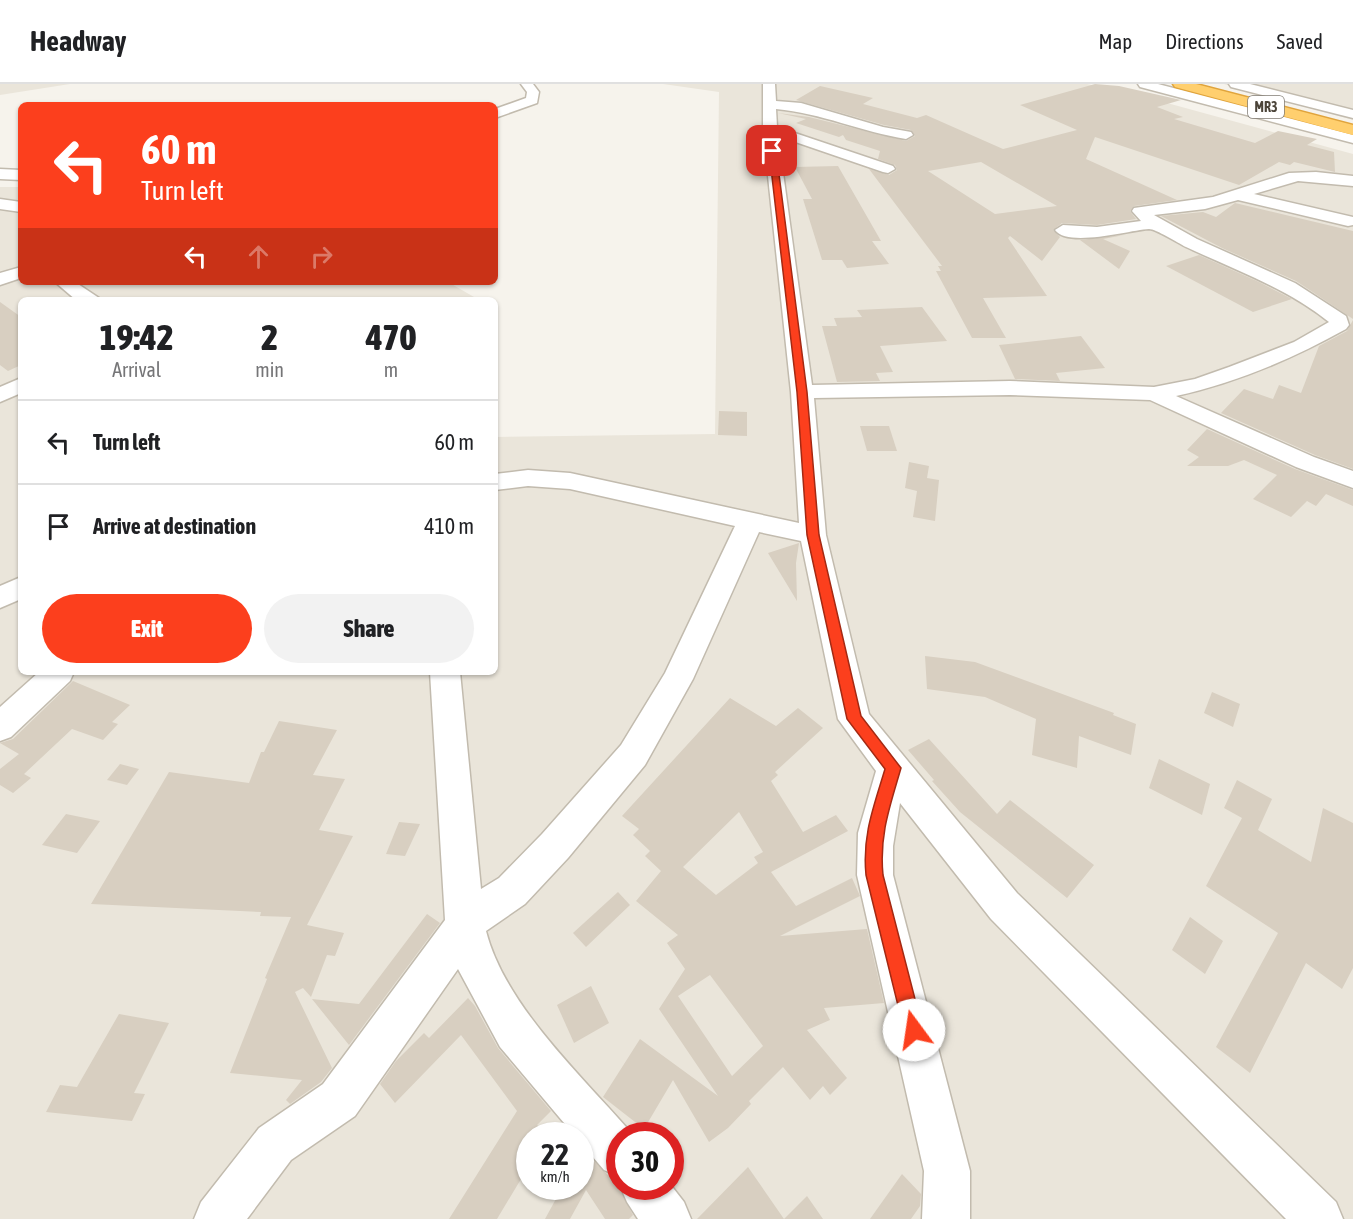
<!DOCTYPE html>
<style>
:root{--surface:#fff;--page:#f2f2f2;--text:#202124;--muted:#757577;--line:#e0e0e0;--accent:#fc3f1d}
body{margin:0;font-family:"Asap Condensed",sans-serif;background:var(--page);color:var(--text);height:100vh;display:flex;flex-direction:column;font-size:22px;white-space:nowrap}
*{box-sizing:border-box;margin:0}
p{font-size:20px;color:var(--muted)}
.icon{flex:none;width:33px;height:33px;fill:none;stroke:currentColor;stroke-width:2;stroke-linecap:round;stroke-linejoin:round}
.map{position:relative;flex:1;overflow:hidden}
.details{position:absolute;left:18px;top:213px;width:480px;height:378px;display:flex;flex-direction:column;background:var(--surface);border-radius:9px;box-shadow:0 2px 4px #0004}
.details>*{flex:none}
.guide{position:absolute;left:18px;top:18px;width:480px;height:183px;border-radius:9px;box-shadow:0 2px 4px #0004;background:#fc3f1d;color:#fff;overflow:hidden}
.speed{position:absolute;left:516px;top:1038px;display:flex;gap:12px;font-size:30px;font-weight:700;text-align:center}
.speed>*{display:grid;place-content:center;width:78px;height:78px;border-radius:50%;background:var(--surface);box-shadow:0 2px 4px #0004;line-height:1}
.speed small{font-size:15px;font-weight:400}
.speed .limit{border:9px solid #d22;background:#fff;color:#111}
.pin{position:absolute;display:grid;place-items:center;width:51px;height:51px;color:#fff;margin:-26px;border-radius:12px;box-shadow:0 3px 9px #0006}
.me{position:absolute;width:66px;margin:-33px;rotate:346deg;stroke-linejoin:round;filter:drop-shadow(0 0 4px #0008)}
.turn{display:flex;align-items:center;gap:21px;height:126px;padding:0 24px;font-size:27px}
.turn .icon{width:78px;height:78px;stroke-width:2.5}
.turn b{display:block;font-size:42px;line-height:51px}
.lanes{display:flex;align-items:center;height:57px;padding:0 24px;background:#0003;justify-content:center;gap:30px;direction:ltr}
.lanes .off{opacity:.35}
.eta{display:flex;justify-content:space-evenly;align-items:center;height:102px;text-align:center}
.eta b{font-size:36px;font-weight:800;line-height:42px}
.cta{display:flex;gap:12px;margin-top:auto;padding:12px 24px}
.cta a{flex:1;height:69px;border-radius:36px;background:var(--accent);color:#fff;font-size:24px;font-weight:800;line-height:69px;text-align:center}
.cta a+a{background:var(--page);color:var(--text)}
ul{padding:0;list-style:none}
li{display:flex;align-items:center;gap:18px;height:84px;padding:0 24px;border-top:2px solid var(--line)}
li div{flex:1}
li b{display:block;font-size:22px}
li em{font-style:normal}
header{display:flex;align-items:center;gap:36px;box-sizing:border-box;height:84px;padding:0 30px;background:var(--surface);border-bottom:2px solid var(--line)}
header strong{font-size:28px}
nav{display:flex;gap:33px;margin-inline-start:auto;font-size:21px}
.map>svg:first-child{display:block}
.residential{fill:#eae5da;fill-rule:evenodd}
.building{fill:#d8cfc1;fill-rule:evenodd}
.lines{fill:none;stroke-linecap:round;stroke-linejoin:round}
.minor-casing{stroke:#c2bbae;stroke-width:3}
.highway-casing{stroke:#e0a43c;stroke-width:3}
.minor{fill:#fff;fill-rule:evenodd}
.highway{fill:#ffcf6e;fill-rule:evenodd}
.route{fill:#fc3f1d;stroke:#a42913;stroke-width:1.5}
.labels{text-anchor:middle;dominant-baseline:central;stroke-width:4.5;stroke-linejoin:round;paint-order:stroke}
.shield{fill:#fff;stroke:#817c74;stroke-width:1.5}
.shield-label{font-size:14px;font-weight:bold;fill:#4b4439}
</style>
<header>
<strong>Headway</strong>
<nav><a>Map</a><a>Directions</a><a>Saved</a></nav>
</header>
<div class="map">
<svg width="1353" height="1135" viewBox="0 0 1353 1135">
<rect width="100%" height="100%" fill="#f6f3ec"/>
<g class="residential">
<path d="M0,0h70l-70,11z"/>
<path d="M663,0h424l40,8 226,62v1065h-1353v-1032h21v95h427l26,15 -4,3h-449v372h474v-235l220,-3 4,-342zM530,1052h50v50h-50zM620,1052h50v50h-50z"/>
<path d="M1224,0h129v36l-109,-30z"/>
</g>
<g class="building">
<path d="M1095,0l24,2 62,14 -24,7 26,10 -9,2 81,24 23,-12 39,8 -10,6 27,7 1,20 -41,-10 -4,3 -11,-3 -40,23 -144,-48 -9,22 91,41 -43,6 -4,5 6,8 -39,6 -35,-2 -9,7 7,7 -18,24 -32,-25 -2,2 39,58 -64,2 23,40h-34l-36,-67h5l-3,-5h4l-73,-97 20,6 8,-5 -2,-5 -17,-6 2,-8 -34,-11 -3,-5 -4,2 -43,-14 10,-4 -28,-6 31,4 97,24 9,-5 -4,-6 -27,-5 -88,-25 24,-14 53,12 -10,6 54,14 9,-3 77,34 74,-19 -57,-25zM981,78l76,44 -62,8 -67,-43z"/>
<path d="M838,82l43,75h-9l17,23 -42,4 -5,-8h-20l-19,-61h9l-17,-32z"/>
<path d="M1235,119l118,28v88l-57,-38 -74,-33 -61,-32 42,-4 13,5z"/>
<path d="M1124,151l-21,4 27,12 -11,18 -39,-29z"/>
<path d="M1199,171l60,27 33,17 -39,13 -87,-46z"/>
<path d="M0,218l21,15v48l-13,6 -8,-6z"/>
<path d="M922,223l25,34 -67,5 13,26 -17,1 4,8 -43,1 -15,-56h15l-3,-8 28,-1 -5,-7z"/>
<path d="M1353,236v149l-38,-14 -94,-42 23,-24 29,10 6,-14 22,8 18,-47 28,-15z"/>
<path d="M1081,252l24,32 -49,5 4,8 -45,-2 -16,-34z"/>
<path d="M719,327l28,1v24l-29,-1z"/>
<path d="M860,342h29l8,25h-30z"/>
<path d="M1207,345l88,40 58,21v16l-27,-12 -10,12 -9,-5 -16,16 -38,-18 24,-24 -33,-15 -16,6h-41l12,-9 -12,-7z"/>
<path d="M909,378l20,4 -2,12 12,2 -4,41 -22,-4 4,-26 -12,-3z"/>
<path d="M799,459l-3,20 1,38 -29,-48z"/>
<path d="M925,572l50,6 139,51 -1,2 23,9 -5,31 -52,-19 -2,32 -45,-13 4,-36 -51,-22 -58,-8z"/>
<path d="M73,597l57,24 -18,17 6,2 -15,16 -31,-11 -48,45 7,4 -18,15 -13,-8v-16l19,-15 -19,-11 13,-4z"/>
<path d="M1212,608l28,12 -7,23 -29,-14z"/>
<path d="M730,614l46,28 22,-18 25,20 -48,44 3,3 -7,6 32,51 33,-17 12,16 -77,41 25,34 56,-28 8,18 -80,40 87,-7 17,74 -60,5 6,12 -23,10 40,48 -17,17 -7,-9 -13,14 -27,-33 -34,34 2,3 -23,24 -19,14 -36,-62 -29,49 -41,-32 37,-58 78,57 -59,-87 26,-40 -18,-26 11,-8 -42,-34 25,-30 -16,-15 5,-5 -17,-16 6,-6 -17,-13zM739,728l24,40 -9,5 4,6 -42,32 -33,-28zM710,891l53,71 -31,30 -54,-80z"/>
<path d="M279,637l58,9 -24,45 32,4 -26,51 34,6 -46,89 37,8 -9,23 -8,-1 -16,42 -8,-9 -8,4 37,76 -11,14 -31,22 -4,-4 16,-20 -72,-7 37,-94 -2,-1 26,-61 -31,-1 1,-4 -170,-8 78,-132 80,11 12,-31h3z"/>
<path d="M929,655l68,75 13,-14 84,65 -27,33 -107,-86 -28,-31 2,-1 -26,-30z"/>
<path d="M1159,675l51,25 -8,31 -53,-27z"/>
<path d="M120,680l19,5 -12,16 -20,-5z"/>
<path d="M1237,696l35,19 -14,31 53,32 12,-54 30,15v145l-11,21 -36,-26 -56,110 -34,-26 62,-114 -72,-47 36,-68 -18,-10z"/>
<path d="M66,730l34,7 -23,32 -35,-8z"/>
<path d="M399,738l21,2 -15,32 -19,-2z"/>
<path d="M618,808l12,13 -44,42 -13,-14z"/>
<path d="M427,830l13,9 -91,122 -37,-46 47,5z"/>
<path d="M1190,833l33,24 -18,33 -33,-24z"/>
<path d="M591,902l18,37 -35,20 -17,-38z"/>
<path d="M468,914l7,8 23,42 53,63 -14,14 15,11h-22v28l-33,55h-48l68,-108 -56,-76 -66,68 -15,-19 16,-23 28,-28 5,5z"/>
<path d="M119,930l50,9 -35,70 11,1 -13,27 -86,-9 14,-27 17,2z"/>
<path d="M580,1062l38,40 15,29 -4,4h-24l-19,-29 -16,29h-25l18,-33h20l-3,-4z"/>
<path d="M748,1083l36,52 23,-23 16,23h-126z"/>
<path d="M902,1090l19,20 -1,12 -9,13h-41z"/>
</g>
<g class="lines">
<defs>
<g id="minor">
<path d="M521,0h12l6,8 -2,11 -42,15v-9l31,-11 1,-6z"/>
<path d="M763,0h12l1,17 25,2 82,24 28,5 2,3 -7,4c-44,-7 -85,-26 -130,-30l1,18 116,39 2,3 -7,4 -5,-1 -105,-36 34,249 198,-4 144,6 41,-8 34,-12 65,-25 35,-20c-42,-34 -94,-52 -143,-75 -8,-4 -30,-18 -37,-18 -19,1 -81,19 -94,1l8,-5 34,2 44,-6 -9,-10 2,-3 79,-11 76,-24 27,-1 37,4v10l-55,-5 -44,13 99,23v8l-5,1 -110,-26 -33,9 -51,6 43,24 98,44 51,33 3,9 -3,4c-54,30 -110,54 -170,67l138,61 39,14v17l-57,-21 -146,-67 -140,-5 -196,3 12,137 43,179 148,179 319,309 7,17h-57l-295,-300 -91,-116 -7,43v29l77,296v48h-48l2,-48 -67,-296 1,-42 18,-62 -38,-52 -37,-178 -42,-9 -66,147 -48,86 -77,93 -43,46 -39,27c19,75 98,147 148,205h-14v41l-16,-7 -24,-28v-6h-5l-75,-89 -42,-78 -103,147 -64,44 -44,59h-53l7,-17 58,-74 64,-44 122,-164 -15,-248h30l21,217 18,-11 43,-44 79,-89 44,-72 70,-147 -165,-37 -42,-3 -33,4v-16l33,-4 42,3 229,50 -8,-131 -28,-263z"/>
<path d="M1138,0h20l195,51v8l-213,-56z"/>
<path d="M1229,0h21l103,26v8l-122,-31z"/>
<path d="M0,85l21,1v10l-21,-1z"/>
<path d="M0,115l21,3v10l-21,-3z"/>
<path d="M21,183v11l-21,7v-12z"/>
<path d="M55,198h20l27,18h-26z"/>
<path d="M21,294v15l-21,9v-15z"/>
<path d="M21,493v22l-21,9v-22z"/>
<path d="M39,588h35l-4,9 -59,56 -11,4v-34z"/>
<path d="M670,1100l14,18 7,17h-53l-11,-17 -7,-16h50z"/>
</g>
<path id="highway" d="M1173,0h23l157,41v10l-178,-48z"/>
</defs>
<use href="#minor" class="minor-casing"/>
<use href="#highway" class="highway-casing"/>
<use href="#minor" class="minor"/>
<use href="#highway" class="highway"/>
</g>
<path class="route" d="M772,65l4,2 31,241 12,143 42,181 40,52c-11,38 -22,67 -18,107l40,155 -3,7 -6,3 -7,-3 -3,-7 -38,-155c-4,-40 8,-69 19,-106l-38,-50 -40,-184 -10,-143 -28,-241z"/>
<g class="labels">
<rect class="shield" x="1248" y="12" width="36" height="22" rx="4.5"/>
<g class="shield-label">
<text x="1266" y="23">MR3</text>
</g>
</g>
</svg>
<div class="speed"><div>22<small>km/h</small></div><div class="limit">30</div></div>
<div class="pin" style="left:772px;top:67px;background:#d93025"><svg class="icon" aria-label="arrive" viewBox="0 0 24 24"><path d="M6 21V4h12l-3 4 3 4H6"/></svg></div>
<svg class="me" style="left:914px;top:946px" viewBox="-20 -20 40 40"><circle r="19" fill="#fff"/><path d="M0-13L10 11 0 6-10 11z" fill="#fc3f1d"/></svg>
<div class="guide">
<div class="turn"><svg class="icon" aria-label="left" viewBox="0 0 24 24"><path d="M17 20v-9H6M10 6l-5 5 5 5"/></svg><div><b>60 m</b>Turn left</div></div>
<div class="lanes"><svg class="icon" aria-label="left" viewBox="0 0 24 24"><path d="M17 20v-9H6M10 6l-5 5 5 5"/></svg><svg class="icon off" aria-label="ahead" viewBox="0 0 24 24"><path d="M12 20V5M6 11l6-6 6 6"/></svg><svg class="icon off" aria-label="right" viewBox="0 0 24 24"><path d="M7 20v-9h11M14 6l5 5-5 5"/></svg></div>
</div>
<section class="details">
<div class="eta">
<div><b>19:42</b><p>Arrival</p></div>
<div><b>2</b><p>min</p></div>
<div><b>470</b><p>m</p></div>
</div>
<ul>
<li><svg class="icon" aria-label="left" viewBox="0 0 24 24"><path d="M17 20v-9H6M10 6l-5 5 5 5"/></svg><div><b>Turn left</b></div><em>60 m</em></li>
<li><svg class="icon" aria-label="arrive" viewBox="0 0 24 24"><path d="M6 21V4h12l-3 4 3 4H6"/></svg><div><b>Arrive at destination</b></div><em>410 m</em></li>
</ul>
<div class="cta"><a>Exit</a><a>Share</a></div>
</section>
</div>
